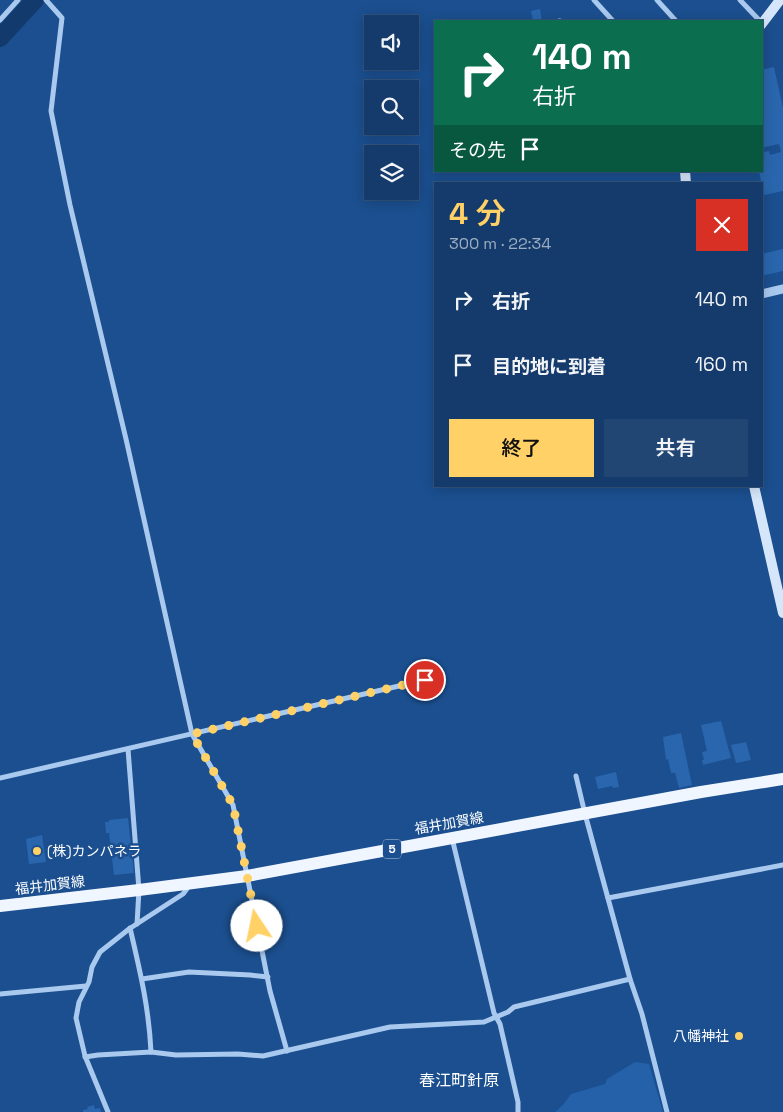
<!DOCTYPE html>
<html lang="ja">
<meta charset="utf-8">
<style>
:root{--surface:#143b6b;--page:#214673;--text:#f1f3f6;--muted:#9dadc1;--line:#33557e;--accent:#ffd166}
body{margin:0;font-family:"Space Grotesk","Noto Sans JP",sans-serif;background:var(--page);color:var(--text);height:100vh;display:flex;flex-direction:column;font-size:19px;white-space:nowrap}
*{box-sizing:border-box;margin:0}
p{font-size:16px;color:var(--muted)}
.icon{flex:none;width:28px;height:28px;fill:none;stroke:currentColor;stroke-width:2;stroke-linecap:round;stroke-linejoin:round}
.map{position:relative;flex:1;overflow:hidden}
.panel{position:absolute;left:434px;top:182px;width:329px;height:305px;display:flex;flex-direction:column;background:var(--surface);border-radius:0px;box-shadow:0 2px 12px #0003,0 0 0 1px var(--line)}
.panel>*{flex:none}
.top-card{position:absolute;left:434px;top:20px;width:329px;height:152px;border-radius:0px;box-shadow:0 2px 12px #0003,0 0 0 1px var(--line);background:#0b6e4f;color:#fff;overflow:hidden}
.controls{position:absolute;left:364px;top:15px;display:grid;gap:10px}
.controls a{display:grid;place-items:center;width:55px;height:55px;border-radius:0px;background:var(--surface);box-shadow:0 2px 12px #0003,0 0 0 1px var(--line);font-size:25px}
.pin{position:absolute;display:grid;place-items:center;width:42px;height:42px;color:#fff;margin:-21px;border:2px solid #fff;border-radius:50%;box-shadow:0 1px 5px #0007}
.me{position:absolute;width:55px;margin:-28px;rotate:349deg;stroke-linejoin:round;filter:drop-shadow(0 0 4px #0008)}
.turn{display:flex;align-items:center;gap:18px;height:105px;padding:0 15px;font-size:22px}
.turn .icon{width:65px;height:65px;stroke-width:2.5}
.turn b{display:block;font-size:35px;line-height:42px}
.then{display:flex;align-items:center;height:48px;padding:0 15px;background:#0003;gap:10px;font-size:19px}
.round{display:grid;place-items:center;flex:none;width:52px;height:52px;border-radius:0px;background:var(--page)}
.summary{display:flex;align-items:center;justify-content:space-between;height:85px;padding:0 15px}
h1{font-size:30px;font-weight:600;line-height:38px;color:var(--accent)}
.button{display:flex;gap:10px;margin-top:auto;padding:10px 15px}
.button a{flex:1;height:58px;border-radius:0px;background:var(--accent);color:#111;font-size:20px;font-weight:600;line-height:58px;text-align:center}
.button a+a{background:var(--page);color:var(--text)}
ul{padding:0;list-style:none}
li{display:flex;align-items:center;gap:15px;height:65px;padding:0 15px}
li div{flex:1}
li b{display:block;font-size:19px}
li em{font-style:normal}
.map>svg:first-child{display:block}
.green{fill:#2461a8}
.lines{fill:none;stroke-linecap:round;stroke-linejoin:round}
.river{stroke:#123a6d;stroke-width:18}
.building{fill:#2a66ad}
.minor{stroke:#a9c9ee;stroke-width:5}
.tertiary{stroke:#a9c9ee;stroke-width:9}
.secondary{stroke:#d6e6fa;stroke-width:10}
.primary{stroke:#f0f6ff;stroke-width:12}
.route{stroke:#ffd166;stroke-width:9;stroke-dasharray:0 16.2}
.poi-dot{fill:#ffd166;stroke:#1b4f8f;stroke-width:2}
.labels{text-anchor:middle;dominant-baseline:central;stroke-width:5;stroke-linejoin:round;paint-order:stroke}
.shield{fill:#1b4f8f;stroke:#bbcadd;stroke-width:1}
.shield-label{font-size:12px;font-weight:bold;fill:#fff}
.street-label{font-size:14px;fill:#fff;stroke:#1b4f8f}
.poi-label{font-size:14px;fill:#fff;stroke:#1b4f8f;text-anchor:start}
.quarter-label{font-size:16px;fill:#fff;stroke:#1b4f8f}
</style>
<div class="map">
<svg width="783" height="1112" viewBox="0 0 783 1112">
<rect width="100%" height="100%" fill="#1b4f8f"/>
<path class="green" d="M635,1062l14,2 14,48h-108l8,-7 8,-11 34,-10 2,-5z"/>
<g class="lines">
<path class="river" d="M0,38l35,-38"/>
</g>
<g class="building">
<path d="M540,9l2,12h-9l-2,-10z"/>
<path d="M774,67l9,41v83l-19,4 -5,-24h2v-18l8,-2 1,4 11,-3 -2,-8 -18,4v-78z"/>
<path d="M783,249v22l-22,5v-22z"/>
<path d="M721,721l10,37 -28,7 -1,-5h2l-2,-8 5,-1 -6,-26z"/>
<path d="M681,733l11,52 -13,3 -4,-15h-4l-3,-14 -2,1 -3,-23z"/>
<path d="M746,742l5,18 -15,3 -5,-18z"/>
<path d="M616,772l3,15 -6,1 -1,-2 -14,3 -3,-12z"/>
<path d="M128,818l6,55 -20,2 -5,-42h-3l-1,-11h4v-2z"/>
<path d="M42,835l4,27 -17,2 -3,-25z"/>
<path d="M94,1105l1,4 5,-1 1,4h-18v-2l5,-1 -1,-2z"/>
</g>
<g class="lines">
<g class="minor">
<path d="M46,0l16,18 -11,93 19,94 56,234 66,295 41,71 37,186 17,60"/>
<path d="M594,0l19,21"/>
<path d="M657,0l19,21"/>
<path d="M740,0l20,21"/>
<path d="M0,20l18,-20"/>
<path d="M559,21h1"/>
<path d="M128,749l11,141 -2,34"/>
<path d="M576,776l9,38 45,165 12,35 25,98"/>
<path d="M0,778l425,-98"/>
<path d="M452,838l42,175 6,11 18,78v10"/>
<path d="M608,898l175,-33"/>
<path d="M130,928c10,43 19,80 21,124"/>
<path d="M142,979l47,-7 61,3 18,2"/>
<path d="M0,994l86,-8"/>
<path d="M85,1057l13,-2 53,-3 25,3 62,-1 25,2 127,-29 94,-5 24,-10 6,-5 116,-28"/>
<path d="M108,1112l-23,-56 -9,-38 3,-16 10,-20 3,-15 8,-15 29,-23 54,-35 6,-8"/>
</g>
<path class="tertiary" d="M761,294l22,-5"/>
<g class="secondary">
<path d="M761,25l19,-25"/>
<path d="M685,171l1,13"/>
<path d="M754,486l29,127"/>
</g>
<path class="primary" d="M0,906l139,-16 108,-14 454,-84 82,-13"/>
</g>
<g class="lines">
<path class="route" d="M257,926l-24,-121 -41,-71 233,-54"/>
</g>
<g class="poi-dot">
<circle cx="37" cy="851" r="5"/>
<circle cx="739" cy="1036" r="5"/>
</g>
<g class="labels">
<rect class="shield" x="383" y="839.5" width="18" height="19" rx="4"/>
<g class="shield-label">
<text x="392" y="849">5</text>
</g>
<g class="street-label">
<text transform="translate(449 823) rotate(-10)">福井加賀線</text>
<text transform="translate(50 885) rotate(-7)">福井加賀線</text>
</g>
<g class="poi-label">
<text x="47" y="851">(株)カンパネラ</text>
<text x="729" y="1036" text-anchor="end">八幡神社</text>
</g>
<g class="quarter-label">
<text x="459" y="1080">春江町針原</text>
</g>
</g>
</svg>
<div class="controls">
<a><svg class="icon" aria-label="sound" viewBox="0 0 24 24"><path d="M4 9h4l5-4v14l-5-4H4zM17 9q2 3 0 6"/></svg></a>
<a><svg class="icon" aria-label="search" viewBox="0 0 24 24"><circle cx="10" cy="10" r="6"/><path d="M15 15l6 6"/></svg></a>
<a><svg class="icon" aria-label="layers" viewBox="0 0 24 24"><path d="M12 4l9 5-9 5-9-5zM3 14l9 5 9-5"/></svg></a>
</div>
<div class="pin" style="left:425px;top:680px;background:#d93025"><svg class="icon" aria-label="arrive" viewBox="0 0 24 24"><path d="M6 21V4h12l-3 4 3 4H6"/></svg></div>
<svg class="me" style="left:257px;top:926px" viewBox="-20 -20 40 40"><circle r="19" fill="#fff"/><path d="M0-13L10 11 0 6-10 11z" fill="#ffd166"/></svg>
<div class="top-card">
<div class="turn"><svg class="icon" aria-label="right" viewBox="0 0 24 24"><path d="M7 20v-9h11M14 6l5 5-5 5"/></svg><div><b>140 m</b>右折</div></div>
<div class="then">その先<svg class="icon" aria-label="arrive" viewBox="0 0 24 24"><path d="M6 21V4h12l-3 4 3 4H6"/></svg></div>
</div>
<section class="panel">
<div class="summary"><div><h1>4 分</h1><p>300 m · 22:34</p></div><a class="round" style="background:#d93025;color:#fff"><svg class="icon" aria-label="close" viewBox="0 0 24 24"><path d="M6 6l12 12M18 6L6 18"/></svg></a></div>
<ul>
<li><svg class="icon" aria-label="right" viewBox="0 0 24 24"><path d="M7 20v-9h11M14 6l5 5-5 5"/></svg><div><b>右折</b></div><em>140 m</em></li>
<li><svg class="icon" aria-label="arrive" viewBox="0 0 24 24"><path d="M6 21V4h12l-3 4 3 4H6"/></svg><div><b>目的地に到着</b></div><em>160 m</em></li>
</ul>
<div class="button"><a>終了</a><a>共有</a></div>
</section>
</div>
